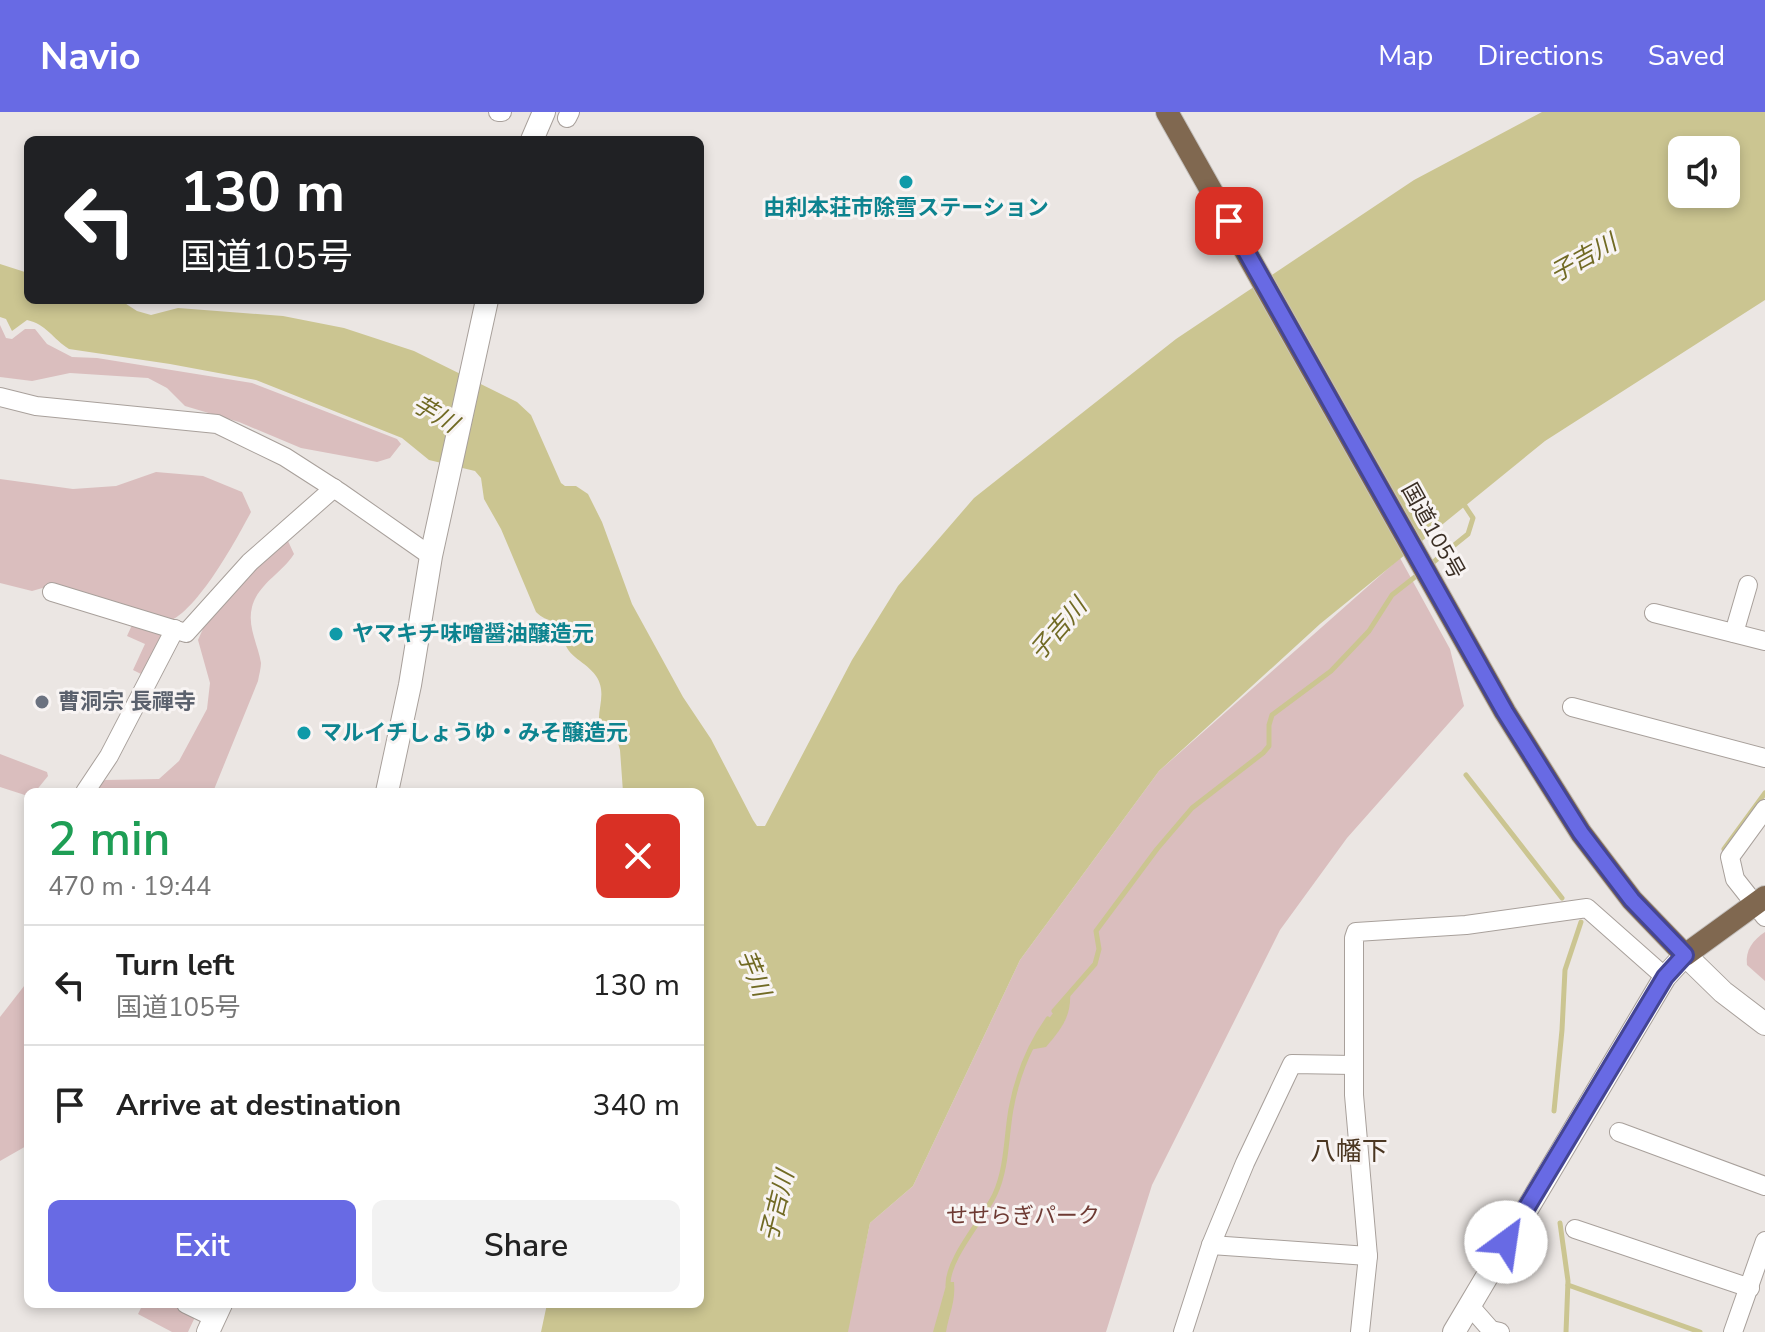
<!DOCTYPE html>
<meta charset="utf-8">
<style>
:root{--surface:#fff;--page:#f2f2f2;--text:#222;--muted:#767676;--line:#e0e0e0;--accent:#686ae4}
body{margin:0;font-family:"Nunito Sans","Noto Sans JP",sans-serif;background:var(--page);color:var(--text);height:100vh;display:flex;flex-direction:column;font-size:30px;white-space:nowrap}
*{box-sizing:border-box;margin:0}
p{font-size:26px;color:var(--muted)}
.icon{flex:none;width:44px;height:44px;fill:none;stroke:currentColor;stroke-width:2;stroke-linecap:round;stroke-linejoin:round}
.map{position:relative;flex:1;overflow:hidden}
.details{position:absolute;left:24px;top:676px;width:680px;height:520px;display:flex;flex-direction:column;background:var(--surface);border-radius:12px;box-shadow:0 4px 12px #0003}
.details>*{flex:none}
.banner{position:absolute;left:24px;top:24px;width:680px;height:168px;border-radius:12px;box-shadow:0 4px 12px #0003;background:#202124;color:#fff;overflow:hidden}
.controls{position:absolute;left:1668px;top:24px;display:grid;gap:16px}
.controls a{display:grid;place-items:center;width:72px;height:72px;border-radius:12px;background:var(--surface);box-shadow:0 4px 12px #0003;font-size:40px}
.pin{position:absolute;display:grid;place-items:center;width:68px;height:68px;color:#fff;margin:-34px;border-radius:16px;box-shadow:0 4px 12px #0006}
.me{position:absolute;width:88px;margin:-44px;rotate:31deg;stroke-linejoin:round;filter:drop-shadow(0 0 6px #0008)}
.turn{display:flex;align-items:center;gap:28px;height:168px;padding:0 24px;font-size:36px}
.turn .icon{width:104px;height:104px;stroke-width:2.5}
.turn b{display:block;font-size:56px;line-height:68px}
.round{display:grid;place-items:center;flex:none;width:84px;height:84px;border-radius:12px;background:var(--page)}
.summary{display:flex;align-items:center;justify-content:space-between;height:136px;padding:0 24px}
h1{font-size:48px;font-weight:600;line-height:60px;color:#1e9e55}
.action{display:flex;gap:16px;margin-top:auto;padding:16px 24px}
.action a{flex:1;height:92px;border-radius:12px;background:var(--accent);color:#fff;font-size:32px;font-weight:600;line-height:92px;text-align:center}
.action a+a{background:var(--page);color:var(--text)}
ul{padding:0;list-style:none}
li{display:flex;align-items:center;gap:24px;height:120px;padding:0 24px;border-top:2px solid var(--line)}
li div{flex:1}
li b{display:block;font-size:30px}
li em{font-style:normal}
header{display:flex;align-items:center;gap:48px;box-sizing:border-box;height:112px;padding:0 40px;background:var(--accent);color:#fff}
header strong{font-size:38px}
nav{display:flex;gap:44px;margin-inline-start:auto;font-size:28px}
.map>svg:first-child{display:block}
.green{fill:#dabebe}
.water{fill:#cbc591;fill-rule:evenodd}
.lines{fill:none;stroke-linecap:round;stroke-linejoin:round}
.stream{stroke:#cbc591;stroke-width:5}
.minor-casing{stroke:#a8a09b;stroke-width:20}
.tertiary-casing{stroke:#a8a09b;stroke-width:24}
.trunk-casing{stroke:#c4c1be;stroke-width:24}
.minor{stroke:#fff;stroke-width:18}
.tertiary{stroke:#fff;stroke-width:22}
.trunk{stroke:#806850;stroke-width:22}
.route-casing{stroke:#444594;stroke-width:20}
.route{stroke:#686ae4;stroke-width:14}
.culture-dot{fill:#0f9aa8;stroke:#f8f4f3;stroke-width:3}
.worship-dot{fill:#6b7280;stroke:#f8f4f3;stroke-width:3}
.labels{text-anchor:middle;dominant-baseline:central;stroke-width:6;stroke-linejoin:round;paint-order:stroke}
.culture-label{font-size:22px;font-weight:bold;fill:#0d838f;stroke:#f8f4f3;text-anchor:start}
.street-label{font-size:22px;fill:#3b2f25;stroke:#f8f4f3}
.worship-label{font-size:22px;font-weight:bold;fill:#5b616d;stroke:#f8f4f3;text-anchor:start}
.park-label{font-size:22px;fill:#6e3a33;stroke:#f8f4f3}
.water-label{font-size:24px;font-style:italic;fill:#716a24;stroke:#f8f4f3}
.quarter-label{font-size:26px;fill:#4b3722;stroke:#f8f4f3}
</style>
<header>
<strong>Navio</strong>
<nav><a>Map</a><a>Directions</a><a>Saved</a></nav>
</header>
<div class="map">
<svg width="1765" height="1220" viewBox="0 0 1765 1220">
<rect width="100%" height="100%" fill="#ebe6e3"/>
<g class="green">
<path d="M0,213l6,13 6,1 13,-10h10l12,15 25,13 25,1 155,25 145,56 4,5 -11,14 -13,4 -76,-14 -62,-26 -54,-16 -18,-18 -19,-10 -78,-5 -38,8 -32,-4z"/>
<path d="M156,360l47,4 39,16 9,20c-16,30 -53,98 -83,110l-122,-35 -14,4 -32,-8v-104l73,10 43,-3z"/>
<path d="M288,429l6,13c-12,19 -36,30 -42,53 -5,20 6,37 9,56 0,5 -2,12 -3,18l-45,111h-120l12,-12 54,-1 20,-18 28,-52 3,-26 -12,-43 11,-25 70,-71z"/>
<path d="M1400,446l50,91 14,57 -117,132 -67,92 -128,255 -46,147h-259l23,-109 43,-37 107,-226 139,-189z"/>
<path d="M132,513l31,8 -20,42 -10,-5 12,-26 -18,-8z"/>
<path d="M0,642l47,18 1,4 -13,16h-7v4l-28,-9z"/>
<path d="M1765,820v49l-18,-16c-2,-15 6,-25 18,-33z"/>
<path d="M28,869v164l-28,16v-144z"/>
<path d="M143,1192h27l25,13 -7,15h-16l-34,-18z"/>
</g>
<g class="water">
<path d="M1542,0h223v188l-220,141 -225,183 -161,147 -139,189 -107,226 -43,37 -22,109h-307l6,-28h153v-512h-77l-3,-42 -3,-10c-36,-13 -4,-39 -21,-64 -10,-15 -29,-18 -32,-37l3,-4c-10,-18 -19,-11 -31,-23l-35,-83 -17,-30 -3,-21 -6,-7 -46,-11 -27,-22 -146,-58 -86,-16 -101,-15c-16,-10 -23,-25 -42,-29l-15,11 -6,-12 -6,-2v-53l28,9v27h92l17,11 14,4 27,-7 105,8 61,12 70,23 103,51 14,13 30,68 4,3h11l12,8 14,28 30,82 51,93 28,42 42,81 4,6h8l87,-166 46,-74 76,-88 202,-159 238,-159zM1682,38h44v44h-44z"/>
<path d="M1070,878c2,26 -8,38 -24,57l-17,3 5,-11z"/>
<path d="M947,1170h7c2,19 -5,32 -8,50h-13z"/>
</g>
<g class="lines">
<g class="stream">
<path d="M1431,452l37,-30 5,-16 -8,-12"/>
<path d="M1466,663l96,123"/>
<path d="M1724,737l41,-56"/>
<path d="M1054,899l41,-47 4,-15 -3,-18 61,-82 35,-41 71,-55 6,-7v-21l3,-10 59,-44 38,-40 23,-36 28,-22"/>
<path d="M1554,999l8,-81 3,-60 16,-48"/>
<path d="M1560,1111l8,58 -2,51"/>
<path d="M1568,1173l132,47"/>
<path d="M948,1174c-1,-28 35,-66 47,-92 12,-26 11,-57 16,-85 6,-33 18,-63 37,-90"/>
</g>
<defs>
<g id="minor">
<path d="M498,0h4"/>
<path d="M567,6l3,-6"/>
<path d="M0,285l36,9 181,18 68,33 56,36 90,63"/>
<path d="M52,480l134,41 64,-71 84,-74"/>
<path d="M1654,501l111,28"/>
<path d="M1734,521l14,-48"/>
<path d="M1572,595l193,51"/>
<path d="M85,680l24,-36 66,-127"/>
<path d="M1765,697l-35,48 5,22 30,38"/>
<path d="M1619,1020l146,54"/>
<path d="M1575,1117l175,59"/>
<path d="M1211,1133l157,11"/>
<path d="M186,1192l29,14"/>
<path d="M1469,1193l22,25 9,2"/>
<path d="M1183,1220l28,-87 34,-82 47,-99 61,1"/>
<path d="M1360,1220l8,-76 -14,-161v-157l2,-6 110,-7 121,-17 78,69"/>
<path d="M1733,1220l32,-91"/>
</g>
<g id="tertiary">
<path d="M532,28l12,-28"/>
<path d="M387,680l23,-107 21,-129 56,-256"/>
<path d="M208,1220l13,-28"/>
<path d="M1454,1220l211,-355 20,-22 38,37 42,32"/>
</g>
<path id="trunk" d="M1167,0l338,600 76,121 51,67 53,55 80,-58"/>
</defs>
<use href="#minor" class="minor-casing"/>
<use href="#tertiary" class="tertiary-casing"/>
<use href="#trunk" class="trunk-casing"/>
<use href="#minor" class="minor"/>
<use href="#tertiary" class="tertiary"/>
<use href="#trunk" class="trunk"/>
</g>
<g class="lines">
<defs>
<path id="route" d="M1229,109l276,491 76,121 51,67 53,55 -20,22 -159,265"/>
</defs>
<use href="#route" class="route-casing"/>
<use href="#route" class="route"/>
</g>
<g class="culture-dot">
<circle cx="906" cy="70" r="8"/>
<circle cx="336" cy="522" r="8"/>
<circle cx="304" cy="621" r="8"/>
</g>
<circle class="worship-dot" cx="42" cy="590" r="8"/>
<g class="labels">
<g class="culture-label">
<text x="906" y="96" text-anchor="middle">由利本荘市除雪ステーション</text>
<text x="352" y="522">ヤマキチ味噌醤油醸造元</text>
<text x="320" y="621">マルイチしょうゆ・みそ醸造元</text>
</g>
<g class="street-label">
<text transform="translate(1433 419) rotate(61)">国道105号</text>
</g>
<g class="worship-label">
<text x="58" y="590">曹洞宗 長禪寺</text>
</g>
<g class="park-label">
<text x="1023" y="1104">せせらぎパーク</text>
</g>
<g class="water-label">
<text transform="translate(1583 146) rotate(-29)">子吉川</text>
<text transform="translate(435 302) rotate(31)">芋川</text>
<text transform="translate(1058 517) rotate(-49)">子吉川</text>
<text transform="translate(754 861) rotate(68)">芋川</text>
<text transform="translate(777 1094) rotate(-76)">子吉川</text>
</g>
<g class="quarter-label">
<text x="1349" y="1039">八幡下</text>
</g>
</g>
</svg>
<div class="controls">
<a><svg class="icon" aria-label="sound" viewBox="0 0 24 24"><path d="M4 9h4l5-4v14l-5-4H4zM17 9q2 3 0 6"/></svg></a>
</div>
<div class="pin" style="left:1229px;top:109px;background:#d93025"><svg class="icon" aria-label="arrive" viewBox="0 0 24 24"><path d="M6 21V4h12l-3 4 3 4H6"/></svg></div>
<svg class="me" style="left:1506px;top:1130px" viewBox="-20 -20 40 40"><circle r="19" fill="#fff"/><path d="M0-13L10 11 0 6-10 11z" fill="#686ae4"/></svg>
<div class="banner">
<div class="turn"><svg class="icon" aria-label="left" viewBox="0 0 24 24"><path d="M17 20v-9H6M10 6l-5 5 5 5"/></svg><div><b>130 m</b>国道105号</div></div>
</div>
<section class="details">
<div class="summary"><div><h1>2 min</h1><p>470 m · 19:44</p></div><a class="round" style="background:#d93025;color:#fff"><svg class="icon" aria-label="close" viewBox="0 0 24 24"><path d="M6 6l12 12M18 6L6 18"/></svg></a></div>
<ul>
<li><svg class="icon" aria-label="left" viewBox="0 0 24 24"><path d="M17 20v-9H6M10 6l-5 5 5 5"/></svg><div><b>Turn left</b><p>国道105号</p></div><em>130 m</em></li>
<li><svg class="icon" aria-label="arrive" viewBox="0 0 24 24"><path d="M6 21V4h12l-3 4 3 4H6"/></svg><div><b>Arrive at destination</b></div><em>340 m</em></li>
</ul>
<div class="action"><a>Exit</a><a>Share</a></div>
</section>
</div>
